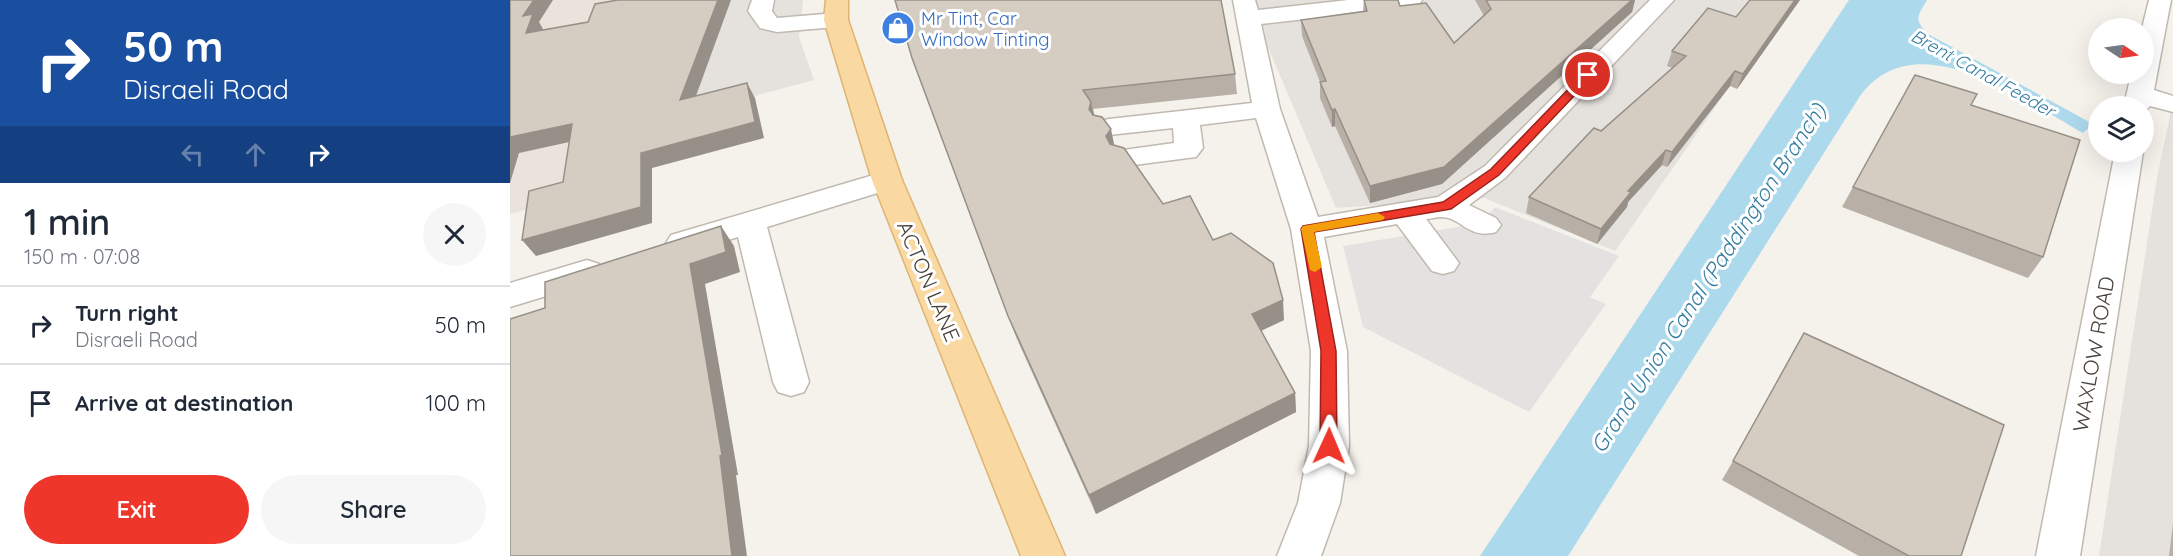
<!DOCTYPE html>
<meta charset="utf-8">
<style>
:root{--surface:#fff;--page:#f6f6f7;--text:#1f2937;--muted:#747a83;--line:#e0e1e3;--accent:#ee362a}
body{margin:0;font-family:Quicksand,sans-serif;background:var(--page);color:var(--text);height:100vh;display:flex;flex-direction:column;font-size:22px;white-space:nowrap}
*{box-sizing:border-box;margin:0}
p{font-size:20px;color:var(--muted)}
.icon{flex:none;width:33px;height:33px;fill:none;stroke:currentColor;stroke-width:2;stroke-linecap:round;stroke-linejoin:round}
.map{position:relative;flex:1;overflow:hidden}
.panel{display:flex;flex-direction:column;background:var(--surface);width:510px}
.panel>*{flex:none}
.guide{background:#1a4fa0;color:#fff;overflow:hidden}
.needle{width:39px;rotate:103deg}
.controls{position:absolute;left:1578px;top:18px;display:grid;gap:12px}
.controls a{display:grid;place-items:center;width:66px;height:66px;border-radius:50%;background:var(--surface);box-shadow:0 6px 24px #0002;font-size:30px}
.pin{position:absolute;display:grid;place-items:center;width:51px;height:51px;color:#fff;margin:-26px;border:3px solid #fff;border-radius:50%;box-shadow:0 2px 6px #0007}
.me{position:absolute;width:66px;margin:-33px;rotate:1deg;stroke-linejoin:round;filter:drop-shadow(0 0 4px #0008)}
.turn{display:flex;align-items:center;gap:21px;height:126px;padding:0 24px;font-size:27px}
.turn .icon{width:78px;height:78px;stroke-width:2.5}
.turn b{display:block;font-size:42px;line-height:51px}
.lanes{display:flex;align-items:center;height:57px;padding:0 24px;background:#0003;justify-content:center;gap:30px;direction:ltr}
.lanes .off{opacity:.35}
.round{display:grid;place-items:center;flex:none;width:63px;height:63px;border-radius:32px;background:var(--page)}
.summary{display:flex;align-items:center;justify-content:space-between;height:102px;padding:0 24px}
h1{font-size:36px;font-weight:600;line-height:45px}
.primary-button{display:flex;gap:12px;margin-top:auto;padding:12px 24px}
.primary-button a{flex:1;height:69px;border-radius:36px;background:var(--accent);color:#fff;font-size:24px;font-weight:600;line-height:69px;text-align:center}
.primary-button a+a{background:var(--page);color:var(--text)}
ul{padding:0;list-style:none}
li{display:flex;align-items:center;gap:18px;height:78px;padding:0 24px;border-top:2px solid var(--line)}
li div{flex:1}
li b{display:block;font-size:22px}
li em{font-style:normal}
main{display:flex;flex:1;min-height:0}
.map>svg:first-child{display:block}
.residential{fill:#e9e3db}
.industrial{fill:#e5e1dd}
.parking{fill:#e4e2e0}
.water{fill:#add9ed}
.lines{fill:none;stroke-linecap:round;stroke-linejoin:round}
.minor-casing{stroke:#c0b9af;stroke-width:3}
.major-casing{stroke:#deb471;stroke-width:3}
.minor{fill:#fff;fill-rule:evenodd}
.major{fill:#f9d8a2;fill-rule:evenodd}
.wall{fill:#b8b0a7}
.shaded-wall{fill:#969088}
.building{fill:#d6cdc2;stroke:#969088;stroke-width:1.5}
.route{fill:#ee362a;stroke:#9b231b;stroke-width:1.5}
.slow{fill:#f59e0b}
.labels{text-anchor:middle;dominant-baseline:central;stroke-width:6;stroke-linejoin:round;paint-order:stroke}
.far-shop-label{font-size:18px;fill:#366cbe;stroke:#fff;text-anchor:start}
.far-water-label{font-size:18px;font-style:italic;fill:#347da1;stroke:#fff}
.street-label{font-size:21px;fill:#4a423a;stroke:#fff}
.water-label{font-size:22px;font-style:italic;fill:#347da1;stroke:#fff}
</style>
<main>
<section class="panel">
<div class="guide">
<div class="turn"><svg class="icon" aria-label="right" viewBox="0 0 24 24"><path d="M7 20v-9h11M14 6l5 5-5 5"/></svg><div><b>50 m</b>Disraeli Road</div></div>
<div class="lanes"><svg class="icon off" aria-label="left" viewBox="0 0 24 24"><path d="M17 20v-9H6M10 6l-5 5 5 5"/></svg><svg class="icon off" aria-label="ahead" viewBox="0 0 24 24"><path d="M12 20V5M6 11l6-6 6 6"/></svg><svg class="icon" aria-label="right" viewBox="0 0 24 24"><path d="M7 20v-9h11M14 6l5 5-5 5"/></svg></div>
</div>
<div class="summary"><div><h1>1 min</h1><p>150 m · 07:08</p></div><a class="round"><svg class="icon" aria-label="close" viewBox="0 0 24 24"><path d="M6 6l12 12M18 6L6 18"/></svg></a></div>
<ul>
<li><svg class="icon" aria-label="right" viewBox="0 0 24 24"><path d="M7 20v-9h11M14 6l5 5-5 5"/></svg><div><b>Turn right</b><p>Disraeli Road</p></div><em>50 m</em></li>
<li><svg class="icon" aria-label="arrive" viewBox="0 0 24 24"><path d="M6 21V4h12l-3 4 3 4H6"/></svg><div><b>Arrive at destination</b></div><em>100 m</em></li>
</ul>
<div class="primary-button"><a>Exit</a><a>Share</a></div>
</section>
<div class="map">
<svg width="1663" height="556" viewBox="0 0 1663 556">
<rect width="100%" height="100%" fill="#f5f2ec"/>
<path class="residential" d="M0,0h138l-39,187 -99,27z"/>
<g class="industrial">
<path d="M138,0h155l-4,37 15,43 -197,53z"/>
<path d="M744,0h536l-175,251 -131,-53 -148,10 -76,-180z"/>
<path d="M1663,101v455h-74l58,-378z"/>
</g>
<path class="parking" d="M985,207l124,49 -29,41 16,7 -77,108 -166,-85 -20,-81 138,-23z"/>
<path class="water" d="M1339,0h78c-9,16 -14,19 1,34l165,90 -10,9c-60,-33 -167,-113 -223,-37l-292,460h-88z"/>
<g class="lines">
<defs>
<g id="minor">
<path d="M242,0h22l-2,11 5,7 59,-5 8,2 4,5 -4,5 -8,2 -59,5 -17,-4 -12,-17z"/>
<path d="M723,0h22l3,10 90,-10h74l-3,5 -8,2 -150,17 19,85 38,108 120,-20 47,-31 165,-166h24l-169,178 -36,27 27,13 5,7 -5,7c-27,8 -35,-15 -55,-15 -5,0 -10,2 -15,2l33,44 -5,8 -11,3 -11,-3 -35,-47 -73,13 23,114 2,95 -9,57 -19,53h-44l21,-53 11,-57 2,-95 -20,-122 -35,-111 -56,7 3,23 -7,9 -70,9 -10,-3 -4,-6 4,-6 58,-8 -1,-15 -64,7 -10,-2 -4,-6 4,-6 10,-2 143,-16z"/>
<path d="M1639,0h22l-17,90 19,6v16l-23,-6 -6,6v-6h-20l7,-32h13l-2,-46z"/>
<path d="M1605,152h28l-63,404h-44z"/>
<path d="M377,171l10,2 5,7 -5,7 -130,40 42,155 -5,10 -13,4 -13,-4 -5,-10 -35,-145 -56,17 -11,-3 -5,-8 5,-8z"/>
<path d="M77,260l12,4 4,8 -4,8 -89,27v-24z"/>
</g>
<path id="major" d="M316,0h22v20l54,160 163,376h-44l-149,-376 -48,-160z"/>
</defs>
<use href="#minor" class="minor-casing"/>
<use href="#major" class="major-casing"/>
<use href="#minor" class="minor"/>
<use href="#major" class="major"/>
</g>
<g class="wall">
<path d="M854,0l36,6 54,37 30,-27 -9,-16h160l-3,12 -190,172 -72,19 -35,-77 -3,1 -12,-29v-16l-18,-46 -1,-16 62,-9z"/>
<path d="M1290,0l-63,89 -7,-3 -63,81 -5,-2 -34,37 -1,5 -30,37 -71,-31 3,-16 72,-66 72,-63 -6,-2 5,-15 64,-34z"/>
<path d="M402,58l323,16 2,20 -144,15 1,6 20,31 49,58 50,36 71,80 -23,11 34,62 1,19 -200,102 -80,-177z"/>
<path d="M1461,105l72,152 -15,21 -186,-71 11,-20z"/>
<path d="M1223,461l228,95h-102l-137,-76z"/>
<path d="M1663,523v33h-4z"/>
</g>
<g class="shaded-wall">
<path d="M24,0h19l-14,22 4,7 -6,19 -11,-15 -3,-17z"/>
<path d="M208,0h13l-42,115 -9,-15z"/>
<path d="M1122,0h3l-3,12 -190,172 -72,19v-17z"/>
<path d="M1285,0h5l-63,89 6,-15z"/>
<path d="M1225,71l-5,15 -63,81 5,-15z"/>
<path d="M237,83l8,15 9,40 -112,30v55l-116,33 -14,-16 119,-87z"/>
<path d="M581,102l5,20 -7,-13z"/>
<path d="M825,109v17l-3,1v-17z"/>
<path d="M62,124l11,15 -64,14 -9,30v-46z"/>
<path d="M601,129l4,20 -5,7 -4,-20z"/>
<path d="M1156,150l-4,15 -34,37 -1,5 -30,37 4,-15 27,-38z"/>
<path d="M211,226l13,20 6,26 -35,12 33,191h-2l11,81h-15l-42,-292z"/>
<path d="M773,300l1,20 -30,14 -2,-20z"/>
<path d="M785,393l1,19 -200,102 -7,-19z"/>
</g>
<g class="building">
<path d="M0,0h24l-11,16 10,-2 -7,19 62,-11 7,-18 23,-4h100l-38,100 67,-17 8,39 -114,31v54l-119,33 7,-49 34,-9 9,-58 -62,13z"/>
<path d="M385,0h326l14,74 -152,16 8,12 -2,7 4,6 9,2 9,12 -5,7 4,8 14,4 39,56 27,-8 23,44 18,-7 42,30 10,37 -31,14 43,79 -206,102 -81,-179 -96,-258z"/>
<path d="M854,0h34l2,6 26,-3 28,40 37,-34 -5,-9h146l-188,167 -74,19 -35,-77 -3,1 -12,-28 6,-1 -25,-61 66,-9z"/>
<path d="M1240,0h45l-52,74 -8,-3 -63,81 -6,-2 -38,41 3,1 -30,37 -72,-32 65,-69 7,3 85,-75 -14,-5 36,-43 28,9z"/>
<path d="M1405,75l62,19 -6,11 109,35 -37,117 -190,-70z"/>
<path d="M211,226l5,26 -36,12 32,191 -2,1 12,100h-222v-237l35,-11v-26z"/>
<path d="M1294,333l200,92 -43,131h-52l-176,-95z"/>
</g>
<path class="route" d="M1078,72l5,3 -1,2 -93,98 -48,34 -137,23 22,119 1,95 -3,5 -5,2 -6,-2 -3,-5 1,-95 -20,-122 2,-3 140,-24 48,-33 93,-96z"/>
<path class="slow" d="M868,213l7,4 -2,3 -69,12 8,35 -7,5 -5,-2 -9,-41 2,-3z"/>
<defs>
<symbol id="shop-disc" viewBox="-11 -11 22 22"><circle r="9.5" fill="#3f7fe0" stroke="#fff"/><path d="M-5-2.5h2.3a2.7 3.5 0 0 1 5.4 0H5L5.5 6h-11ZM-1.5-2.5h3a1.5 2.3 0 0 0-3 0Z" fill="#fff"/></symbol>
</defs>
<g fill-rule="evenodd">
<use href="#shop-disc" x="369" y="9" width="38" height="38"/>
</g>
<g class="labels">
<g class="far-shop-label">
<text x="411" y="18">Mr Tint, Car<tspan x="411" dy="21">Window Tinting</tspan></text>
</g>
<g class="far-water-label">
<text transform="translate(1473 73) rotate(29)">Brent Canal Feeder</text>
</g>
<g class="street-label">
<text transform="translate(419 281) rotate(67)">ACTON LANE</text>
<text transform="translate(1583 354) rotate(-80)">WAXLOW ROAD</text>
</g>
<g class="water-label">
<text transform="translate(1198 278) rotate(-57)">Grand Union Canal (Paddington Branch)</text>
</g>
</g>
</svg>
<div class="controls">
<a><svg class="needle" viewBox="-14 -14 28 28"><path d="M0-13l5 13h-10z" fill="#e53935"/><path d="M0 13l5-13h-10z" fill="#747a83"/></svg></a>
<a><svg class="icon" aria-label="layers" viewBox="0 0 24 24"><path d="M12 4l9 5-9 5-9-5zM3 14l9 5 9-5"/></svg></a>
</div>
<div class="pin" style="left:1078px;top:75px;background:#d93025"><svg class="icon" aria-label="arrive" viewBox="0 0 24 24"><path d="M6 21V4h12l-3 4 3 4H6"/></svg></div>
<svg class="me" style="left:819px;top:446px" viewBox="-20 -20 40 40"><path d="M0-17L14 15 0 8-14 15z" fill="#ee362a" stroke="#fff" stroke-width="4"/></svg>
</div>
</main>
